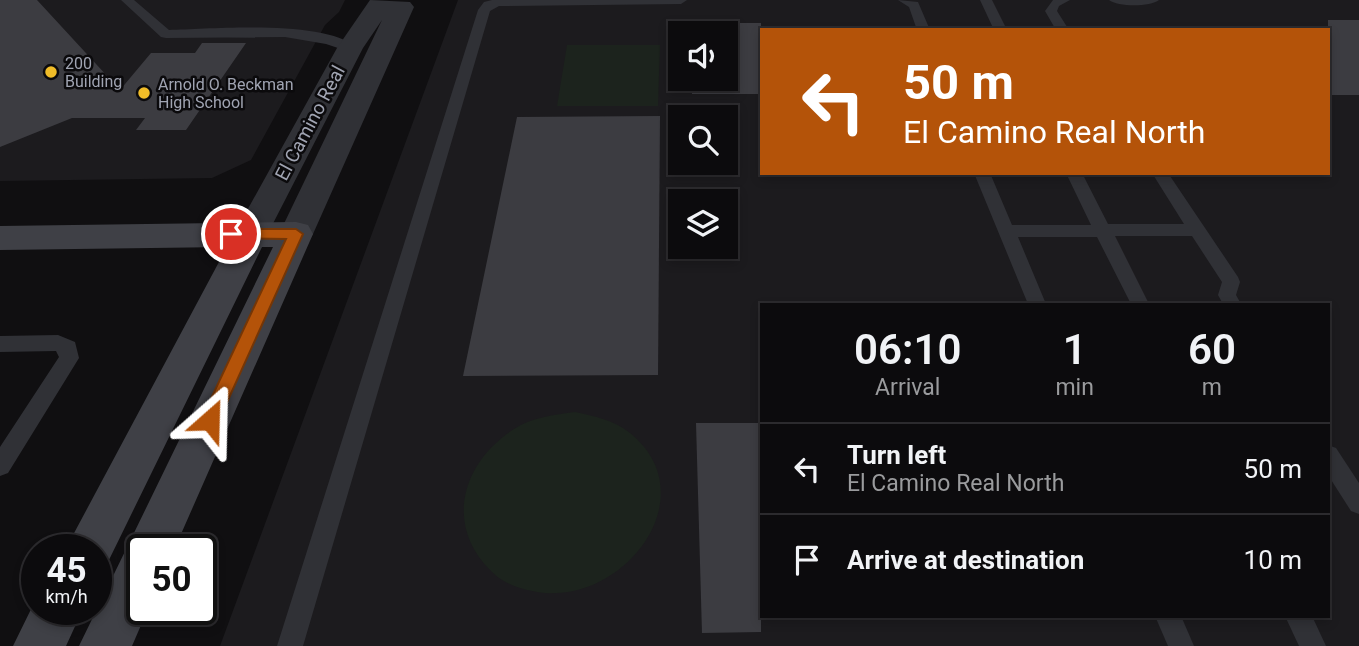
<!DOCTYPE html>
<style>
:root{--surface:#0c0b0d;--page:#151416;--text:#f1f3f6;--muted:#9a9b9d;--line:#2c2b2e}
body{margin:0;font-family:Roboto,sans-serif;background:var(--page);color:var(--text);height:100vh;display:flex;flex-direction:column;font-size:26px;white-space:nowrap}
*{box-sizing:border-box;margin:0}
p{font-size:23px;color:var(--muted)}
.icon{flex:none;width:38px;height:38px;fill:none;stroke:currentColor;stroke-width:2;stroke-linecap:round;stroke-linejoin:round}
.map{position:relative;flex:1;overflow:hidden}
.sheet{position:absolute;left:760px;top:303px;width:570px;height:315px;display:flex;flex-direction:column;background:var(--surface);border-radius:0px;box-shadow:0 4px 10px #0003,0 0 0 2px var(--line)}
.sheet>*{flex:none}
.hud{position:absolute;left:760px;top:28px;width:570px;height:147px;border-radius:0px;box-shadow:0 4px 10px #0003,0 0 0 2px var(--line);background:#b45309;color:#fff;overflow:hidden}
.fabs{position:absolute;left:668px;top:21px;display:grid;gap:14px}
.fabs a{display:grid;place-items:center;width:70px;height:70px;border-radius:0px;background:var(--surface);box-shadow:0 4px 10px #0003,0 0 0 2px var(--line);font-size:35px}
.speed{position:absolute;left:21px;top:534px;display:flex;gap:14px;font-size:35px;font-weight:700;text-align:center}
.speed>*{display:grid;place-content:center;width:91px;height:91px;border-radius:50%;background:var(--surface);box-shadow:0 4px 10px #0003,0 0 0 2px var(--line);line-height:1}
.speed small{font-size:18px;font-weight:400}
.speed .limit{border:4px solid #111;border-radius:10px;background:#fff;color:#111}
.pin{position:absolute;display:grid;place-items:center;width:60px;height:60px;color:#fff;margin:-30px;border:4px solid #fff;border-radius:50%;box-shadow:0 2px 7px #0007}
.me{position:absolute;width:77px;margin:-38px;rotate:25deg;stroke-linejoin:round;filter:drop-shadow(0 0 5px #0008)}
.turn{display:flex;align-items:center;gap:24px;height:147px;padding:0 28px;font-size:32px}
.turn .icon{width:91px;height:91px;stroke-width:2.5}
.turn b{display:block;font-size:49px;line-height:60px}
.eta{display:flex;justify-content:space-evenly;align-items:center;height:119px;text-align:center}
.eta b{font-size:42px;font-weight:600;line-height:49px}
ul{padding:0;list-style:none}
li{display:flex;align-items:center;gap:21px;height:91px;padding:0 28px;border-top:2px solid var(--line)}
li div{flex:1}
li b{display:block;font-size:26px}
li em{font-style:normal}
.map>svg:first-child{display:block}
.built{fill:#1c1b1e;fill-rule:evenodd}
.green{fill:#1c231d}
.building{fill:#3c3c41}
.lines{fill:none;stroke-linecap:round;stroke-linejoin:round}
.service{fill:#303136;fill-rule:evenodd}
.tertiary{fill:#303136;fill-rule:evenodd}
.secondary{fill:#3f4046;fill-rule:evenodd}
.route{fill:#b45309;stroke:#753606;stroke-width:2}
.poi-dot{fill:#f0bc28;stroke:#0b0a0c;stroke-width:2.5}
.labels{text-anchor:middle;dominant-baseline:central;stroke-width:5;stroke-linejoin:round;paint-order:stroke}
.far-poi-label{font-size:16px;fill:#a0a4b2;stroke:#0b0a0c;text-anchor:start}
.street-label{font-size:19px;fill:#a0a4b2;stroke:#0b0a0c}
</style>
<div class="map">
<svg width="1359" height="646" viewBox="0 0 1359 646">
<rect width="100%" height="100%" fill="#100f11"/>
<g class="built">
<path d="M0,0h345l-6,12 -14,13 -74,135 -39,18 -212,3z"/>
<path d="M458,0h901v646h-1139zM761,30h567v143h-567zM681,33h45v46h-45zM681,117h45v46h-45zM681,201h45v46h-45zM761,304h567v312h-567z"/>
</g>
<g class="green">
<path d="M567,45h93l-2,61h-101z"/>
<path d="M575,412c19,4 39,8 55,21 75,60 0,166 -85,160 -18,-2 -39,-7 -53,-21 -48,-46 -31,-109 22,-143 18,-12 40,-14 61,-17z"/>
</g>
<g class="building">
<path d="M0,0h37l83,90 31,-37h44l7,-10h44l-60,87h-50l9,-12h-73l-72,29z"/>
<rect x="1328" y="20" width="31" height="75"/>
<path d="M690,23h71v71h-69v-15h34v-46h-36z"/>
<path d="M660,116l-2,259 -195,1 54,-259z"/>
<path d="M696,423h65v209l-59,1z"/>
</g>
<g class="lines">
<g class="service">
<path d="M121,0h13l35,30c43,-1 157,-11 188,18l-7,4 -24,-8 -41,-7 -119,1 -5,-1z"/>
<path d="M492,0h195l-6,4 -182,2 -9,5 -187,635h-26l201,-636 6,-8z"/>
<path d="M898,0l20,2 12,28h-13l-8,-23z"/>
<path d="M980,0h12l15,30h-13z"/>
<path d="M1053,0h17l-11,6 -2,5 12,19h-13l-11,-19z"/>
<path d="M1109,0h50c-9,7 -41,7 -50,0z"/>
<path d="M974,173h16l22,52h79l-25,-52h16l26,51h76l-32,-51h16l70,104 2,5 -4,13 5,9h-18l-5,-9 4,-13 -30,-46h-77l34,68h-18l-34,-67h-79l28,67h-18z"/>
<path d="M58,335l17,7 4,16 -71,115 -8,3v-29l59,-90 -3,-6 -56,1v-16z"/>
<path d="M1328,445l8,3 23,35v31l-8,-3 -23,-36z"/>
<path d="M1155,616h26l13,30h-26z"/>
<path d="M1285,616h27l14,30h-27z"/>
</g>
<path class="tertiary" d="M370,0l40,2 4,5 -101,227 -5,9 -12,3 -12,-3 -5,-9 103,-214 -19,28 -100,195 -12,3 -12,-3 -5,-9 103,-186z"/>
<g class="secondary">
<path d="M296,222l12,3 5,9 -139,316h-32v59h6l-16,37h-53l194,-399h-11l-156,319 -10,4v-20h-31l162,-303 -227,3v-24z"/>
<path d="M37,597v12h46l-17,37h-53z"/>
</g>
</g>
<path class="route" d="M231,229h65l7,5 -84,186 -3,6 -6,2 -6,-2 -3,-6 85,-181 -60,-1 -3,-4z"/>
<g class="poi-dot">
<circle cx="51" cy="72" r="7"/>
<circle cx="144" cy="93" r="7"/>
</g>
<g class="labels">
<g class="far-poi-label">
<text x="65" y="63">200<tspan x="65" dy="18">Building</tspan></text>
<text x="158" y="84">Arnold O. Beckman<tspan x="158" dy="18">High School</tspan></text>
</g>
<g class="street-label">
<text transform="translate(310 123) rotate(-62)">El Camino Real</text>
</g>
</g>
</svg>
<div class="fabs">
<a><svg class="icon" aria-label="sound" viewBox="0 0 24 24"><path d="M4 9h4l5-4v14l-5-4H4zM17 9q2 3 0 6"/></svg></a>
<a><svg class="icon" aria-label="search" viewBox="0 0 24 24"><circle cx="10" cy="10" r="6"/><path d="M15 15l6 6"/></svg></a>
<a><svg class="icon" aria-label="layers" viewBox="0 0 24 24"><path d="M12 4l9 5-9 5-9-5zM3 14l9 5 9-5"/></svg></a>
</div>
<div class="speed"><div>45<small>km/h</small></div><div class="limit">50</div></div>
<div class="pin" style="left:231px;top:234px;background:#d93025"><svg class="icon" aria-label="arrive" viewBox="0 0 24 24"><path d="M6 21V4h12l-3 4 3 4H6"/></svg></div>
<svg class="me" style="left:210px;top:420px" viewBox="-20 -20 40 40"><path d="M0-17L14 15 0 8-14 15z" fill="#b45309" stroke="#fff" stroke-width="4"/></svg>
<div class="hud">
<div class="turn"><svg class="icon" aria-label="left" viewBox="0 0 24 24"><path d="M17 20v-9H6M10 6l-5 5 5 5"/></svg><div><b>50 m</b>El Camino Real North</div></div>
</div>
<section class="sheet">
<div class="eta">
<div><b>06:10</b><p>Arrival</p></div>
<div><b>1</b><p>min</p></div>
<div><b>60</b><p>m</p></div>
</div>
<ul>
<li><svg class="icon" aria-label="left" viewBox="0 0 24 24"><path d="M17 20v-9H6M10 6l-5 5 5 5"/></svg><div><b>Turn left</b><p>El Camino Real North</p></div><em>50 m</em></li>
<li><svg class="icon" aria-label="arrive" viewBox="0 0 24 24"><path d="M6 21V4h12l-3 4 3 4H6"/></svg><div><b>Arrive at destination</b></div><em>10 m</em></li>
</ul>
</section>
</div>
